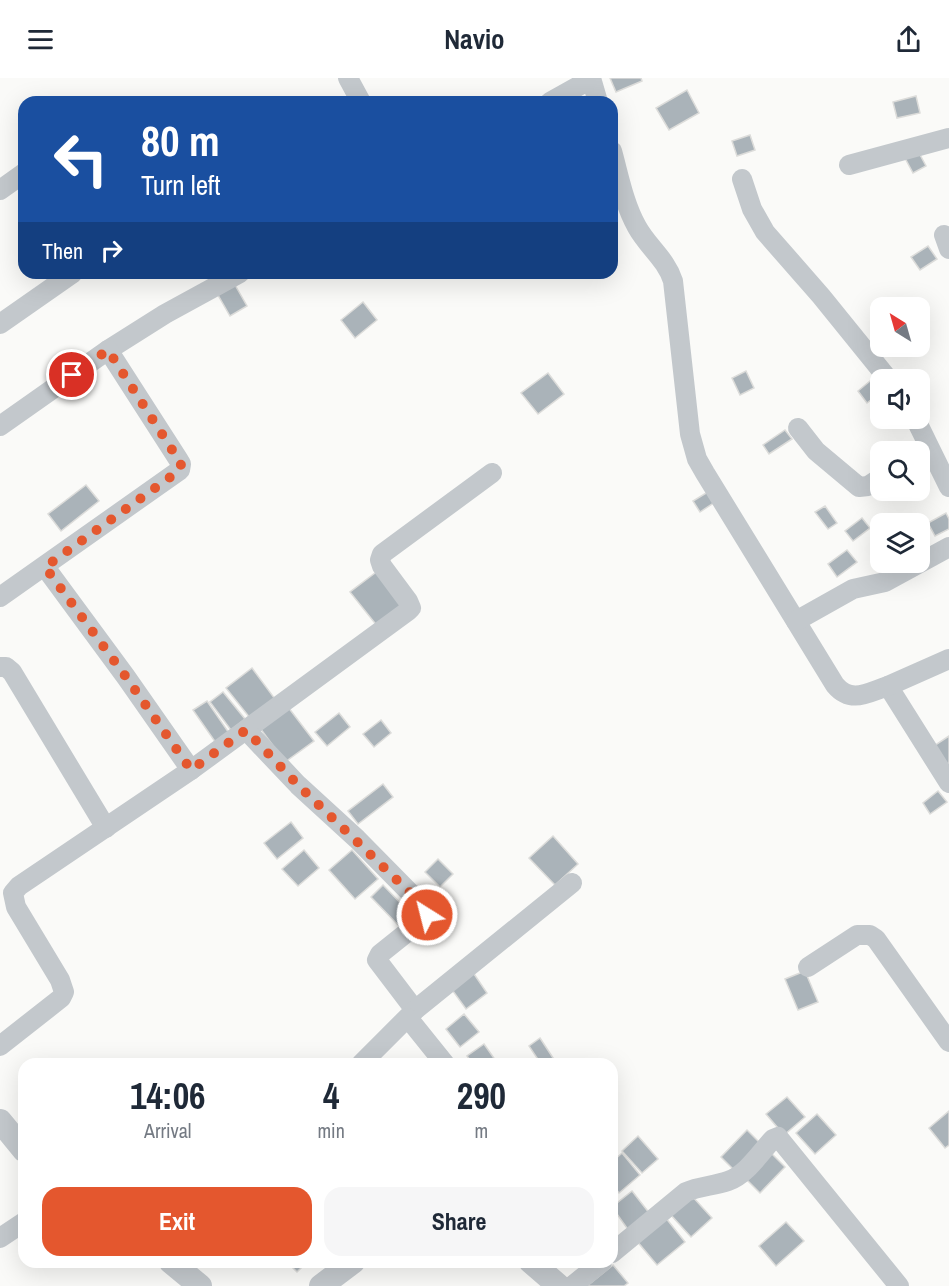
<!DOCTYPE html>
<style>
:root{--surface:#fff;--page:#f6f6f7;--text:#1f2937;--muted:#747a83;--accent:#e4572e}
body{margin:0;font-family:"Archivo Narrow",sans-serif;background:var(--page);color:var(--text);height:100vh;display:flex;flex-direction:column;font-size:22px;white-space:nowrap}
*{box-sizing:border-box;margin:0}
p{font-size:20px;color:var(--muted)}
.icon{flex:none;width:33px;height:33px;fill:none;stroke:currentColor;stroke-width:2;stroke-linecap:round;stroke-linejoin:round}
.map{position:relative;flex:1;overflow:hidden}
.side{position:absolute;left:18px;top:980px;width:600px;height:210px;display:flex;flex-direction:column;background:var(--surface);border-radius:18px;box-shadow:0 6px 24px #0002}
.side>*{flex:none}
.guide{position:absolute;left:18px;top:18px;width:600px;height:183px;border-radius:18px;box-shadow:0 6px 24px #0002;background:#1a4fa0;color:#fff;overflow:hidden}
.needle{width:39px;rotate:323deg}
.fabs{position:absolute;left:870px;top:219px;display:grid;gap:12px}
.fabs a{display:grid;place-items:center;width:60px;height:60px;border-radius:12px;background:var(--surface);box-shadow:0 6px 24px #0002;font-size:30px}
.pin{position:absolute;display:grid;place-items:center;width:51px;height:51px;color:#fff;margin:-26px;border:3px solid #fff;border-radius:50%;box-shadow:0 2px 6px #0007}
.me{position:absolute;width:66px;margin:-33px;rotate:324deg;stroke-linejoin:round;filter:drop-shadow(0 0 4px #0008)}
.turn{display:flex;align-items:center;gap:21px;height:126px;padding:0 24px;font-size:27px}
.turn .icon{width:78px;height:78px;stroke-width:2.5}
.turn b{display:block;font-size:42px;line-height:51px}
.then{display:flex;align-items:center;height:57px;padding:0 24px;background:#0003;gap:12px;font-size:22px}
.eta{display:flex;justify-content:space-evenly;align-items:center;height:102px;text-align:center}
.eta b{font-size:36px;font-weight:700;line-height:42px}
.button{display:flex;gap:12px;margin-top:auto;padding:12px 24px}
.button a{flex:1;height:69px;border-radius:18px;background:var(--accent);color:#fff;font-size:24px;font-weight:700;line-height:69px;text-align:center}
.button a+a{background:var(--page);color:var(--text)}
header{display:flex;justify-content:space-between;align-items:center;height:78px;padding:0 24px;background:var(--surface);font-size:27px;font-weight:700}
.map>svg:first-child{display:block}
.building{fill:#aab3b9;stroke:#dcdcda;stroke-width:1.5}
.lines{fill:none;stroke-linecap:round;stroke-linejoin:round}
.minor{stroke:#c3c8cc;stroke-width:20}
.tertiary{stroke:#c3c8cc;stroke-width:24}
.route{stroke:#e4572e;stroke-width:10;stroke-dasharray:0 18}
</style>
<header><svg class="icon" aria-label="menu" viewBox="0 0 24 24"><path d="M4 6h16M4 12h16M4 18h16"/></svg>Navio<svg class="icon" aria-label="share" viewBox="0 0 24 24"><path d="M12 15V3M7 8l5-5 5 5M5 13v7h14v-7"/></svg></header>
<div class="map">
<svg width="949" height="1208" viewBox="0 0 949 1208">
<rect width="100%" height="100%" fill="#fafaf8"/>
<g class="building">
<path d="M610,0h31l1,3 -26,11z"/>
<path d="M687,12l12,23 -30,17 -13,-22z"/>
<path d="M916,18l4,17 -23,5 -4,-16z"/>
<path d="M750,57l5,15 -18,6 -5,-15z"/>
<path d="M918,73l8,15 -13,7 -8,-15z"/>
<path d="M928,168l9,13 -17,11 -9,-13z"/>
<path d="M235,207l12,21 -17,10 -12,-21z"/>
<path d="M363,224l14,18 -22,18 -14,-18z"/>
<path d="M746,293l8,17 -14,7 -8,-17z"/>
<path d="M548,295l16,21 -26,20 -17,-21z"/>
<path d="M876,298l4,5v12l-13,10 -9,-12z"/>
<path d="M785,352l7,9 -23,15 -6,-9z"/>
<path d="M86,407l13,16 -38,30 -13,-17z"/>
<path d="M711,412l7,10 -18,12 -7,-11z"/>
<path d="M825,428l12,17 -9,6 -13,-17z"/>
<path d="M946,435l3,6v10l-14,7 -7,-13z"/>
<path d="M862,440l8,10 -17,13 -8,-10z"/>
<path d="M847,472l10,12 -20,15 -9,-13z"/>
<path d="M379,492l27,35 -28,22 -28,-35z"/>
<path d="M252,590l23,31 -25,19 -24,-30z"/>
<path d="M223,614l22,27 -14,11 -21,-28z"/>
<path d="M207,623l22,32 -13,10 -23,-33z"/>
<path d="M288,629l26,34 -29,21 -25,-34z"/>
<path d="M339,635l11,14 -23,19 -12,-14z"/>
<path d="M381,642l10,13 -17,14 -11,-13z"/>
<path d="M949,658v27l-5,3 -13,-18z"/>
<path d="M383,706l10,13 -35,27 -10,-13z"/>
<path d="M938,713l9,11 -17,12 -7,-11z"/>
<path d="M291,744l12,16 -26,21 -13,-16z"/>
<path d="M553,758l25,28 -23,21 -26,-27z"/>
<path d="M304,772l15,18 -21,18 -16,-17z"/>
<path d="M352,772l26,29 -23,20 -26,-29z"/>
<path d="M438,781l15,15 -13,13 -15,-15z"/>
<path d="M383,807l29,30 -12,12 -29,-30z"/>
<path d="M472,893l15,22 -21,16 -16,-22z"/>
<path d="M805,893l13,31 -20,8 -13,-31z"/>
<path d="M464,936l15,18 -19,15 -14,-18z"/>
<path d="M540,960l17,26h-16l-12,-18z"/>
<path d="M484,966l14,20h-25l-6,-8z"/>
<path d="M787,1019l18,20 -21,18 -18,-21z"/>
<path d="M949,1033v34l-4,3 -16,-20z"/>
<path d="M817,1036l19,21 -21,19 -19,-21z"/>
<path d="M747,1052l16,16 -26,27 -16,-16z"/>
<path d="M638,1058l20,23 -16,14 -20,-22z"/>
<path d="M768,1072l17,17 -25,26 -17,-17z"/>
<path d="M622,1075l18,22 -21,18 -7,-9v-22z"/>
<path d="M632,1113l18,23 -21,17 -17,-24z"/>
<path d="M691,1117l21,23 -21,19 -21,-23z"/>
<path d="M665,1139l20,25 -28,23 -21,-25z"/>
<path d="M786,1144l18,19 -28,25 -17,-20z"/>
<path d="M287,1184h16l2,2 -8,8z"/>
<path d="M613,1187l15,18 -4,3h-37z"/>
</g>
<g class="lines">
<g class="minor">
<path d="M348,0l13,24"/>
<path d="M591,0l7,24"/>
<path d="M550,24l41,-23"/>
<path d="M612,73c7,25 12,53 25,76 11,20 29,32 36,54l17,153 7,25 8,14 130,212c16,19 32,8 53,1l61,97"/>
<path d="M849,87l100,-27"/>
<path d="M742,101l10,30 13,23 56,64 68,84"/>
<path d="M0,112l24,-17"/>
<path d="M944,157l5,14"/>
<path d="M0,246l73,-51"/>
<path d="M915,340l34,69"/>
<path d="M0,348l108,-76 57,-36 75,-41"/>
<path d="M798,350l18,23 43,36 9,-1 12,-8"/>
<path d="M45,489l81,110 65,93 217,-159 3,-3 -3,-7 -26,-35 -2,-6 2,-6 110,-81"/>
<path d="M0,519l180,-127 1,-6 -3,-5 -70,-109"/>
<path d="M796,543l57,-32 32,-7 64,-35"/>
<path d="M0,589h6l6,5 94,156"/>
<path d="M888,608l61,-27"/>
<path d="M246,652l52,55 59,54 71,72 -3,7 -45,36 -3,6 38,50 -54,54"/>
<path d="M808,889l49,-32h13l6,4 73,103"/>
<path d="M415,932l157,-127"/>
<path d="M408,940l37,46"/>
<path d="M0,968l61,-48 3,-6 -4,-12 -44,-73 -3,-14 6,-7 172,-116"/>
<path d="M0,1160l24,-16"/>
<path d="M612,1175l74,-61c13,-6 28,-6 42,-11 18,-6 32,-28 45,-42l5,-2 121,149"/>
<path d="M572,1208l30,-24"/>
</g>
<g class="tertiary">
<path d="M0,1043l24,29"/>
<path d="M171,1184l29,24"/>
<path d="M531,1184l28,24"/>
<path d="M321,1208l32,-24"/>
</g>
</g>
<g class="lines">
<path class="route" d="M72,297l36,-25 70,109 3,5 -1,6 -135,97 81,110 65,93 55,-40 52,55 127,122 3,4 -1,4"/>
</g>
</svg>
<div class="fabs">
<a><svg class="needle" viewBox="-14 -14 28 28"><path d="M0-13l5 13h-10z" fill="#e53935"/><path d="M0 13l5-13h-10z" fill="#747a83"/></svg></a>
<a><svg class="icon" aria-label="sound" viewBox="0 0 24 24"><path d="M4 9h4l5-4v14l-5-4H4zM17 9q2 3 0 6"/></svg></a>
<a><svg class="icon" aria-label="search" viewBox="0 0 24 24"><circle cx="10" cy="10" r="6"/><path d="M15 15l6 6"/></svg></a>
<a><svg class="icon" aria-label="layers" viewBox="0 0 24 24"><path d="M12 4l9 5-9 5-9-5zM3 14l9 5 9-5"/></svg></a>
</div>
<div class="pin" style="left:72px;top:297px;background:#d93025"><svg class="icon" aria-label="arrive" viewBox="0 0 24 24"><path d="M6 21V4h12l-3 4 3 4H6"/></svg></div>
<svg class="me" style="left:427px;top:837px" viewBox="-20 -20 40 40"><circle r="17" fill="#e4572e" stroke="#fff" stroke-width="3"/><path d="M0-11L8 9 0 5-8 9z" fill="#fff"/></svg>
<div class="guide">
<div class="turn"><svg class="icon" aria-label="left" viewBox="0 0 24 24"><path d="M17 20v-9H6M10 6l-5 5 5 5"/></svg><div><b>80 m</b>Turn left</div></div>
<div class="then">Then<svg class="icon" aria-label="right" viewBox="0 0 24 24"><path d="M7 20v-9h11M14 6l5 5-5 5"/></svg></div>
</div>
<section class="side">
<div class="eta">
<div><b>14:06</b><p>Arrival</p></div>
<div><b>4</b><p>min</p></div>
<div><b>290</b><p>m</p></div>
</div>
<div class="button"><a>Exit</a><a>Share</a></div>
</section>
</div>
